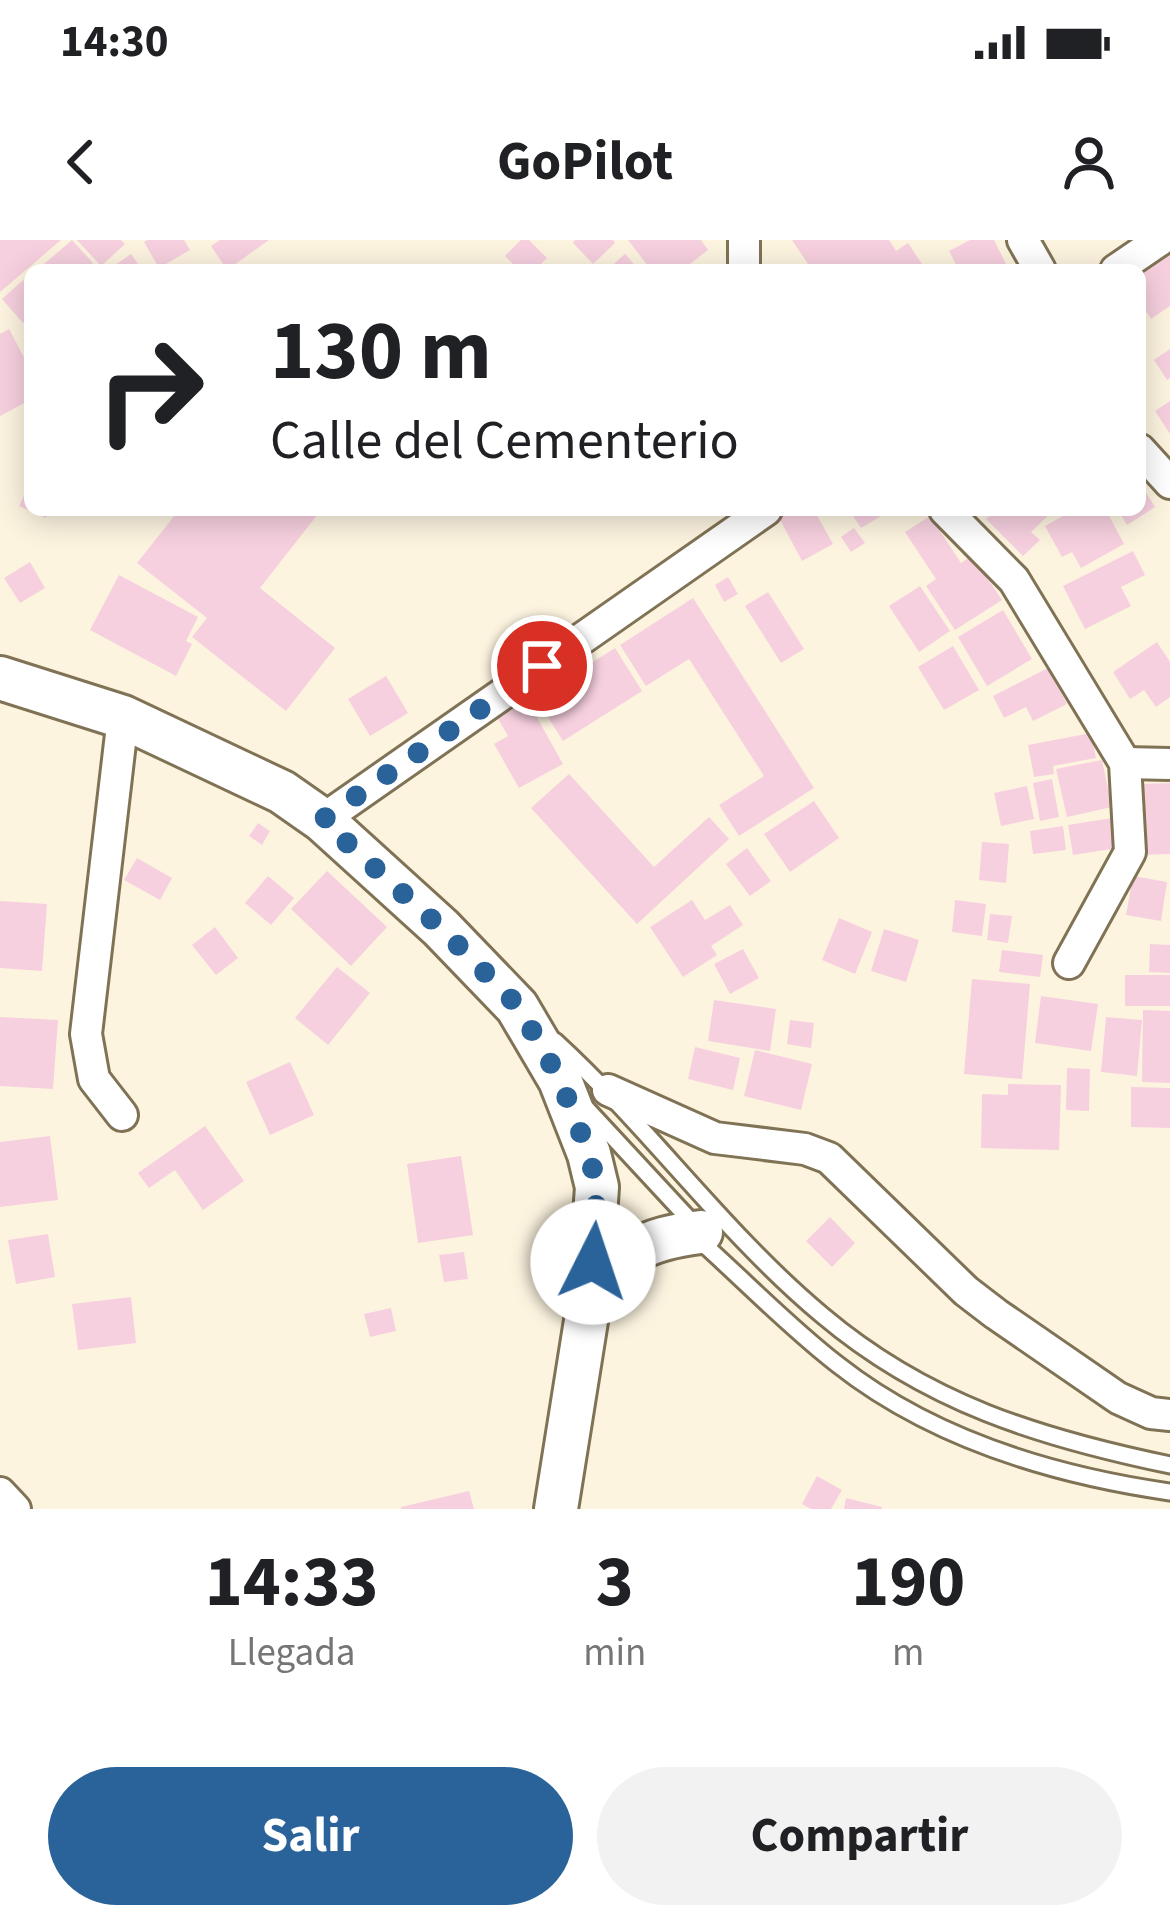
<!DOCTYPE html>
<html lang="es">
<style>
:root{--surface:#fff;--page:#f2f2f2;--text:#202124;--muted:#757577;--accent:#2a629a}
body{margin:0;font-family:"Source Sans 3",sans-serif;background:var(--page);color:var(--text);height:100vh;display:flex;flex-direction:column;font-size:45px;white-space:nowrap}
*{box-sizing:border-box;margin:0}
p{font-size:39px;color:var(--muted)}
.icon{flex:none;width:66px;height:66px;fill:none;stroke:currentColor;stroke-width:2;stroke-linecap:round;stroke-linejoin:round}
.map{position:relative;height:1269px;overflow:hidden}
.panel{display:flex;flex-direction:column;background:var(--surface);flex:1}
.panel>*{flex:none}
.hud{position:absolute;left:24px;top:24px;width:1122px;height:252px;border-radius:18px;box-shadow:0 6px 30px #0003;background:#fff;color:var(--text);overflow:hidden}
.pin{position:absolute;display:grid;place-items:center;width:102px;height:102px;color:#fff;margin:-51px;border:6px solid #fff;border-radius:50%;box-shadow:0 3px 12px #0007}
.me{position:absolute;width:132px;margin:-66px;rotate:4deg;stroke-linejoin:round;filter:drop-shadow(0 0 9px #0008)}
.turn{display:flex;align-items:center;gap:42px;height:252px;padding:0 48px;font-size:54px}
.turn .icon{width:156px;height:156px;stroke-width:2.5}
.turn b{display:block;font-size:84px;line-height:102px}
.eta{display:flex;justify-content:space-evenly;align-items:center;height:204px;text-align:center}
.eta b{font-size:72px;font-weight:700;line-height:84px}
.primary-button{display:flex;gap:24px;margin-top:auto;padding:24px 48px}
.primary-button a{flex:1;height:138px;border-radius:72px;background:var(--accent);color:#fff;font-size:48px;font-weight:700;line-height:138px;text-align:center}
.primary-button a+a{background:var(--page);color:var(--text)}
.status{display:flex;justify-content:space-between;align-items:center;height:84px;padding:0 60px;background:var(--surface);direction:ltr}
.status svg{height:33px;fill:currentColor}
header{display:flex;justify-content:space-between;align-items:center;height:156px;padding:0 48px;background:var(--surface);font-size:54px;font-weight:700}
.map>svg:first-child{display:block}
.building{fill:#f7d0df}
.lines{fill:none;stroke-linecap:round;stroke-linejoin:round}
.lane-casing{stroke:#807355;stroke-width:21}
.street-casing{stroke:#807355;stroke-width:36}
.secondary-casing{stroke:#807355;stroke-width:48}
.lane{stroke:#fff;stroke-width:15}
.street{stroke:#fff;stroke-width:30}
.secondary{stroke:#fff;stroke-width:42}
.route{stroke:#2a629a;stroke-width:21;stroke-dasharray:0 37.8}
</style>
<div class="status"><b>14:30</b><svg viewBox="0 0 49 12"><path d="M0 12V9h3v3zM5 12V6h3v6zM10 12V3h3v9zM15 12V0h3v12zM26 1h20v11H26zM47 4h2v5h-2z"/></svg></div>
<header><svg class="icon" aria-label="back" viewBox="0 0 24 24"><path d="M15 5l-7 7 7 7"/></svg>GoPilot<svg class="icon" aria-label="person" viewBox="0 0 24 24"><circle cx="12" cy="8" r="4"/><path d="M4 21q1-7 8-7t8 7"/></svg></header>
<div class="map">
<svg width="1170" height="1269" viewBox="0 0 1170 1269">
<rect width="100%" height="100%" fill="#fdf4e0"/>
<g class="building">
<path d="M0,0h61l-61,52z"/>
<path d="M72,0l21,23 -8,7h-35l-6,-6z"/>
<path d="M77,0h44l4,4 -24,22z"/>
<path d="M147,0h37l6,10 -31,18 -15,-26z"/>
<path d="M220,0h49l-42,30 -16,-24z"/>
<path d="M521,0h8l18,18 -12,12h-16l-14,-14z"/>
<path d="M575,0h38l2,3 -22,21 -20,-21z"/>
<path d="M628,0h73l7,10 -26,20h-31z"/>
<path d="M792,0h97l7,11 12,-8 18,27h-114z"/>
<path d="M970,0h24l15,30h-50l-10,-19z"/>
<path d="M1170,4v62l-19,13 -7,-11 -4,2v-40z"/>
<path d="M131,14l11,16h-34z"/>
<path d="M625,14l14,16h-32z"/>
<path d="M30,34v43l-7,6 -21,-24z"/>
<path d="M9,89l21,40v31l-30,16v-82z"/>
<path d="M1170,109v29l-3,2 -13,-20z"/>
<path d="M1170,161v33l-15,-23z"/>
<path d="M30,243v27h20l-4,8 -27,-12z"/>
<path d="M1140,243l15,24 -28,18 -9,-15h22z"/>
<path d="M179,270h142l-61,78 75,60 -49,63 -94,-74 15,-19 -70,-55z"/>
<path d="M789,270h25l19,34 -31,17 -24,-45z"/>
<path d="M849,270h42l-30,18z"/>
<path d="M996,270h58l-23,22 9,8 -17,16 -37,-37z"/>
<path d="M1074,270h32l18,34 -43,24 -9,-16 -10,5 -17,-31z"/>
<path d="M930,276l31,47 11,-8 30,45 -47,30 -29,-44 10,-7 -31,-47z"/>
<path d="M854,288l11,15 -14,9 -10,-15z"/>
<path d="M1133,311l12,24 -24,12 10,19 -46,23 -22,-43z"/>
<path d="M30,322l15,26 -25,15 -16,-25z"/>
<path d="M119,335l79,42 -12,24 6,3 -16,32 -86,-46z"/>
<path d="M728,337l10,17 -14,8 -9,-17z"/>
<path d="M920,346l30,45 -31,21 -30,-46z"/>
<path d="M768,352l36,57 -23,14 -36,-57z"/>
<path d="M693,358l121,190 -75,48 -20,-31 45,-29 -75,-117 -43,27 -26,-41z"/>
<path d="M1003,370l29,49 -45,27 -29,-49z"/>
<path d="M1157,402l13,20v35l-14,10 -12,-17 -14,9 -17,-27z"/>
<path d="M953,406l26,44 -35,20 -26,-43z"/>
<path d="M615,408l27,43 -79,50 -27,-43z"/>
<path d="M1048,428l19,36 -34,17 -7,-14 -22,11 -11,-22z"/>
<path d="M386,436l22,37 -38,23 -22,-37z"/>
<path d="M526,458l37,66 -44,24 -25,-44 14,-8 -12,-21z"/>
<path d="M1091,493l5,25 -43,8 1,8 -20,3 -6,-32z"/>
<path d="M1102,520l10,47 -45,10 -11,-48z"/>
<path d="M569,534l85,93 55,-50 20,22 -92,85 -106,-116z"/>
<path d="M1052,539l7,38 -19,4 -7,-38z"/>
<path d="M1170,543v71l-28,1 -4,-71z"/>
<path d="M1027,546l7,33 -33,7 -7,-33z"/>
<path d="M814,561l25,37 -49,34 -26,-38z"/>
<path d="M1112,578l6,30 -45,7 -5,-30z"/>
<path d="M258,583l12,8 -8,14 -13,-9z"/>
<path d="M1063,586l3,24 -33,4 -3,-23z"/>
<path d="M982,602l27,2 -3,39 -27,-3z"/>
<path d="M747,608l24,33 -21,15 -24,-32z"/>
<path d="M137,618l35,20 -12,22 -36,-20z"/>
<path d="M327,631l60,56 -36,39 -60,-57z"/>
<path d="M268,636l26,22 -23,27 -26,-22z"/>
<path d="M1133,636l34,6 -6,39 -35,-6z"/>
<path d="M692,660l13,20 25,-15 13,20 -32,21 6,9 -34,22 -33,-50z"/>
<path d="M955,660l31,4 -4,32 -30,-4z"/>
<path d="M0,661l47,3 -5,67 -42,-3z"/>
<path d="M990,674l22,2 -4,27 -21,-3z"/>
<path d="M839,678l33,14 -17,42 -33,-14z"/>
<path d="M215,687l23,31 -22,17 -24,-30z"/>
<path d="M884,689l35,11 -13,42 -35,-11z"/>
<path d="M1150,704l20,1v28l-21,-1z"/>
<path d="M743,709l16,29 -29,16 -16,-30z"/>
<path d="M1002,710l41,5 -3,22 -41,-5z"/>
<path d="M337,727l33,26 -42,52 -33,-27z"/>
<rect x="1125" y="735" width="45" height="31"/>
<path d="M972,739l58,5 -8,95 -58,-5z"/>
<path d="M1041,756l57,8 -7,47 -56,-8z"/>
<path d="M714,760l62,9 -6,42 -62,-10z"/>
<path d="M1143,770l27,1v72l-28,-1z"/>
<path d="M0,777l58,3 -5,69 -53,-3z"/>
<path d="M1106,777l36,3 -5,56 -36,-4z"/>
<path d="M790,780l24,3 -3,25 -24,-4z"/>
<path d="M695,807l45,11 -7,32 -45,-11z"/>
<path d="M755,810l57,14 -11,46 -57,-14z"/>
<path d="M290,822l24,53 -44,20 -24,-53z"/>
<path d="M1067,828l23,1 -1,42 -23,-1z"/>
<path d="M1008,844l53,1 -2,65 -78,-2 1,-54 26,1z"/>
<path d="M1131,847l39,1v40l-39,-1z"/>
<path d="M205,886l39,55 -41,29 -28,-40 -26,18 -11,-15z"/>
<path d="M50,896l8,64 -58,7v-65z"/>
<path d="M461,916l12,79 -55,8 -11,-79z"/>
<path d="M830,977l25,26 -23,24 -26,-26z"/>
<path d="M48,994l7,43 -39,7 -8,-44z"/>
<path d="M464,1012l4,27 -24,3 -5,-27z"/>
<path d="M131,1057l5,46 -58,7 -6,-46z"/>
<path d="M391,1068l5,23 -26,6 -6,-23z"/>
<path d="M817,1236l25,14 -11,19h-20l-9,-5z"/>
<path d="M469,1251l5,18h-73v-2z"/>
<path d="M846,1258l36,9v2h-38z"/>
</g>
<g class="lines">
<defs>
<g id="lane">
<path d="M555,801c94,86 169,192 267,274 104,88 218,123 348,150"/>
<path d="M586,868l115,124 -2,8c46,41 89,86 138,124 95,75 215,111 333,128"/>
</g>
<g id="street">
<path d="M1023,0l17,30"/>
<path d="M744,30v-30"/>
<path d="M1116,30l44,-30"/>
<path d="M1140,210l30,33"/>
<path d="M945,270l69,70 111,183 5,89 -61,111"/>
<path d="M1125,523l45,1"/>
<path d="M322,580l444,-310"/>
<path d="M608,850l107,48 90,11 24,9 137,133 30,23 122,84 33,15 19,2"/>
<path d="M122,875l-28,-36 -8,-45 37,-317"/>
<path d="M0,1253l15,16"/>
</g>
<g id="secondary">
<path d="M0,438l123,39 159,75 40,28 119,108 76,79 43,73 29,74 8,33 -8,115 -33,207"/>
<path d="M589,1061c32,-49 54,-62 112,-69"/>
</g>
</defs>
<use href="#lane" class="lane-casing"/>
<use href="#street" class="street-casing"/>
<use href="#secondary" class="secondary-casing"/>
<use href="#lane" class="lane"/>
<use href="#street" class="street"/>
<use href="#secondary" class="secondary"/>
</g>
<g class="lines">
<path class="route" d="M542,426l-220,154 119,108 77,78 42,74 29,74 8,33 -4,75"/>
</g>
</svg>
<div class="pin" style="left:542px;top:426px;background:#d93025"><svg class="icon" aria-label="arrive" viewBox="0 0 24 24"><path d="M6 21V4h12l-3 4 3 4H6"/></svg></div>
<svg class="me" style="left:593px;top:1022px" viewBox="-20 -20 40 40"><circle r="19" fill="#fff"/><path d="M0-13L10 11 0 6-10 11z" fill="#2a629a"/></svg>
<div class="hud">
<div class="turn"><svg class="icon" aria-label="right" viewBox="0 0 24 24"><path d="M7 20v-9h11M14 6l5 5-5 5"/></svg><div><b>130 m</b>Calle del Cementerio</div></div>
</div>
</div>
<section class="panel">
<div class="eta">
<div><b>14:33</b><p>Llegada</p></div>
<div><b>3</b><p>min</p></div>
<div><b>190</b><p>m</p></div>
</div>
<div class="primary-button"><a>Salir</a><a>Compartir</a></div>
</section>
